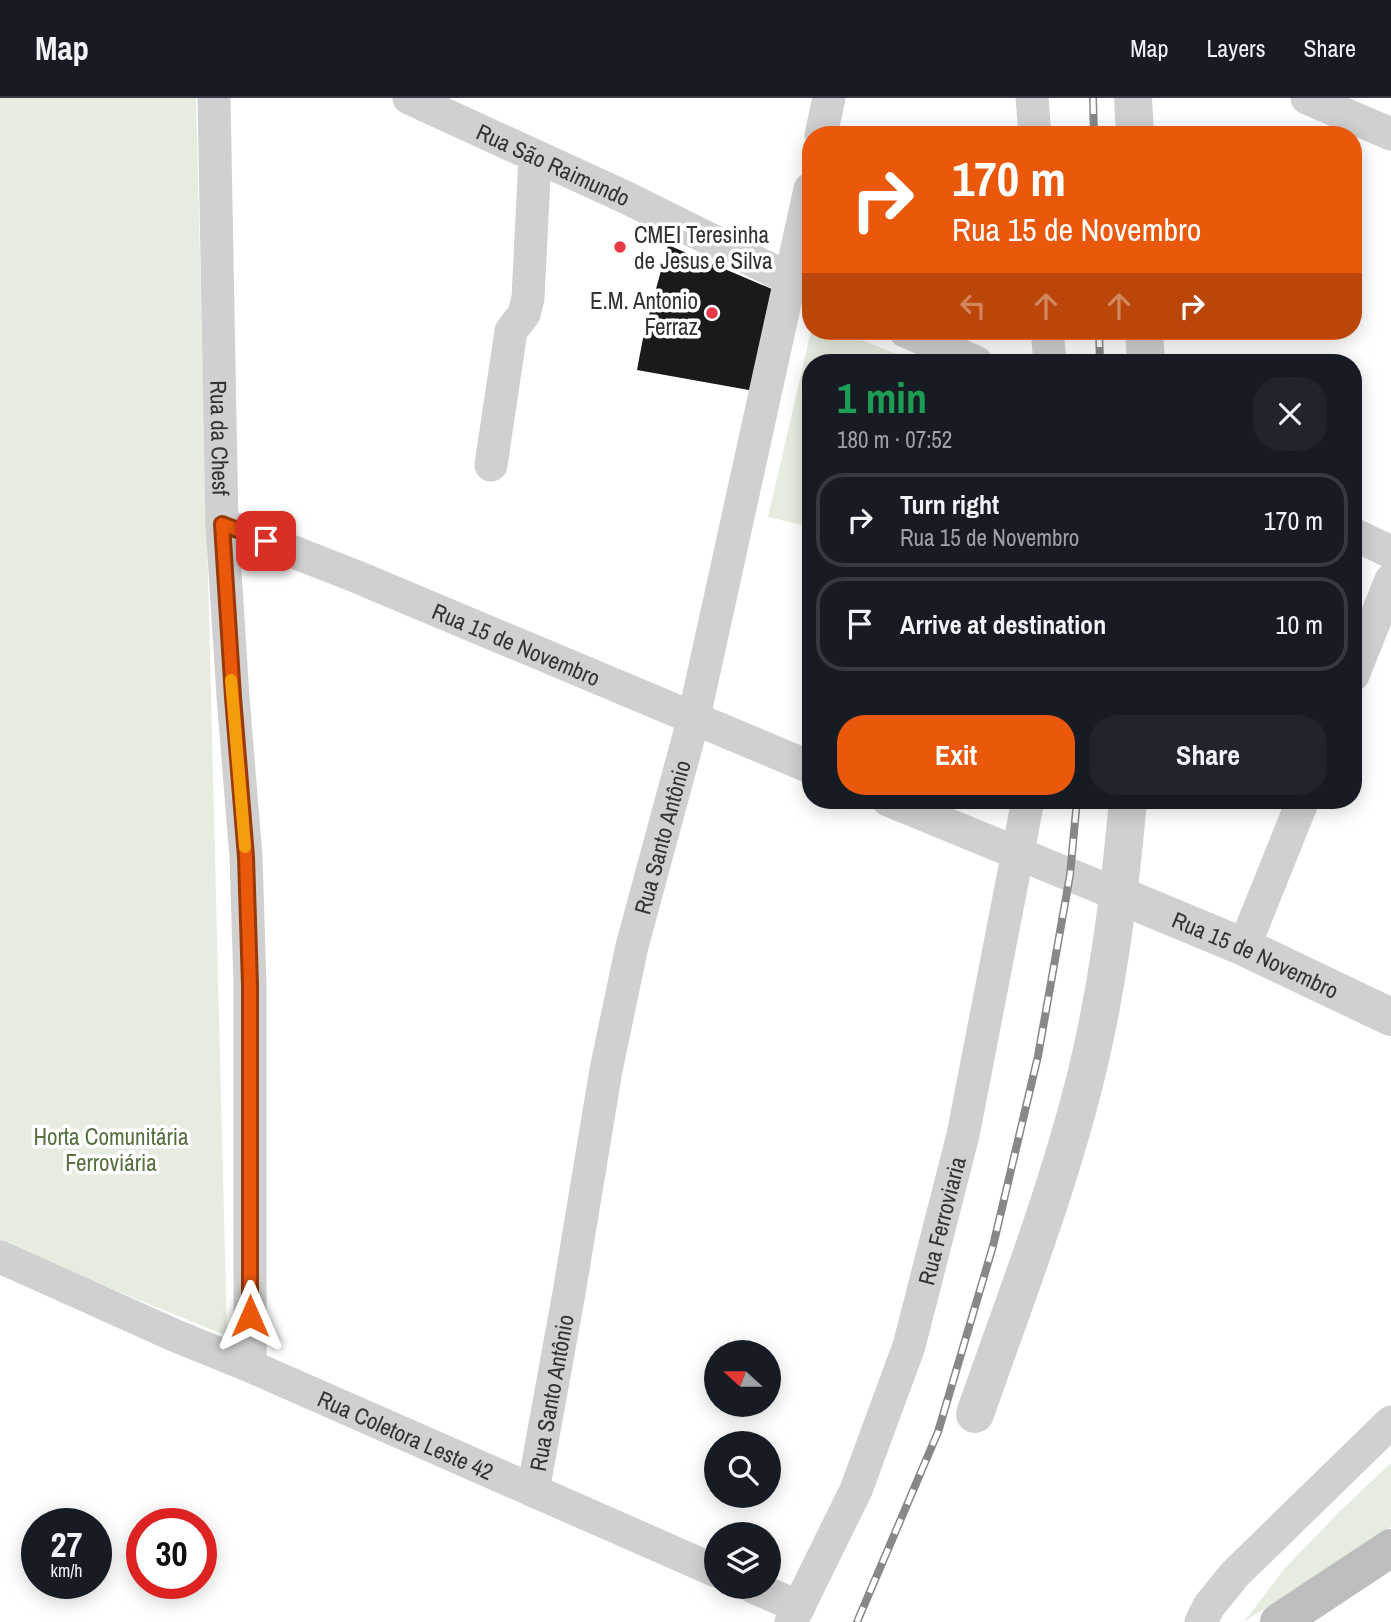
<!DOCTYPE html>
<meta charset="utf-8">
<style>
:root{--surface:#171b24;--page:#20242c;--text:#f1f3f6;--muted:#9ea1a6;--line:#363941;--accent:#ea580c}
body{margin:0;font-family:"Archivo Narrow",sans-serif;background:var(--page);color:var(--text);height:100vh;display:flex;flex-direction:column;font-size:26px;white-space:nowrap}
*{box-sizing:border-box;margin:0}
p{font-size:23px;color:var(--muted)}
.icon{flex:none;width:38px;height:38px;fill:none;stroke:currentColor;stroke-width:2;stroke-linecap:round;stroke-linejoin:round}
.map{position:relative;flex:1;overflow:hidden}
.drawer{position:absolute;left:802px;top:256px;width:560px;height:455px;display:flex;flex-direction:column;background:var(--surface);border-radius:28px;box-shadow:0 4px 18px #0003}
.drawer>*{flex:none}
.banner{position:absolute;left:802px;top:28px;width:560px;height:214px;border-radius:28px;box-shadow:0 4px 18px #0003;background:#ea580c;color:#fff;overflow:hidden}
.needle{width:46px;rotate:291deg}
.fabs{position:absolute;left:704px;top:1242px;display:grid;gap:14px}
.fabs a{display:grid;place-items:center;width:77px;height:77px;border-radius:50%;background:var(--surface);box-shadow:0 4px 18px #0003;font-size:35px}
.speed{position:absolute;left:21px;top:1410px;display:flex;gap:14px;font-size:35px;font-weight:700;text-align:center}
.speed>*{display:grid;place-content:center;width:91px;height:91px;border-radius:50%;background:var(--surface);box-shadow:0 4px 18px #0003;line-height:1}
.speed small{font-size:18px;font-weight:400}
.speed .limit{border:10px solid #d22;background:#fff;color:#111}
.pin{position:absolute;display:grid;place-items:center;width:60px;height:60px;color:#fff;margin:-30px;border-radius:14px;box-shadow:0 4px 10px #0006}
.me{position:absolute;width:77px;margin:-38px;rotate:0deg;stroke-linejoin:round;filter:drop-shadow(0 0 5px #0008)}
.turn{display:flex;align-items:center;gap:24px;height:147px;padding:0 35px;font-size:32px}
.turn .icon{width:91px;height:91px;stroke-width:2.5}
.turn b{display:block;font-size:49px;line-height:60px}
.lanes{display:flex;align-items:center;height:66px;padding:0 35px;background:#0003;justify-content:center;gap:35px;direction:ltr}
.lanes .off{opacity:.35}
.round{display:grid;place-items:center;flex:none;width:74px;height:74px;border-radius:28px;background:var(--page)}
.head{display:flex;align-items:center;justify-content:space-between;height:119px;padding:0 35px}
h1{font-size:42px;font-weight:700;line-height:52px;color:#1e9e55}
.cta{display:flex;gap:14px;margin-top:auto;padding:14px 35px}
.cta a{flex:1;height:80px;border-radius:28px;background:var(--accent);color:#fff;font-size:28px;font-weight:700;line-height:80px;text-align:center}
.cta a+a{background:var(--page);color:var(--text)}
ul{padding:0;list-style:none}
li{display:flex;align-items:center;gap:21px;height:94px;margin:0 14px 10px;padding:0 21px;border:4px solid var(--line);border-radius:28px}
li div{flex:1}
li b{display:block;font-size:26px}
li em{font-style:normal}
header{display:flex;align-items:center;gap:42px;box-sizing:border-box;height:98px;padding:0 35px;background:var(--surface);border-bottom:2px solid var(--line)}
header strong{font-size:33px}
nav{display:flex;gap:38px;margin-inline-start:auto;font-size:24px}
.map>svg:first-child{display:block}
.green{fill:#e6ecdf}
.building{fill:#1a1a1a}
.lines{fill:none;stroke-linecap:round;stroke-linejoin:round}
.minor{stroke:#d0d0d0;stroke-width:33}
.tertiary{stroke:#d0d0d0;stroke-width:38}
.secondary{stroke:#bdbdbd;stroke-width:38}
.rail-casing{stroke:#888;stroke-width:8}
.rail{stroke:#fff;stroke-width:5;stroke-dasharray:16;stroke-linecap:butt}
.route-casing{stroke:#983908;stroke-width:18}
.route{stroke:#ea580c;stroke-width:12}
.slow{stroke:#f59e0b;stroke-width:12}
.poi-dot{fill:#e63946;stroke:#fff;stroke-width:2.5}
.labels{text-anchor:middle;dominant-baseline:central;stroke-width:7;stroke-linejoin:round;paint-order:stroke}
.street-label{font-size:23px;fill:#333;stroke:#fff}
.poi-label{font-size:23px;fill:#333;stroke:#fff;text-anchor:start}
.park-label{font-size:23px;fill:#56703f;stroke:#fff}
</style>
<header>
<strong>Map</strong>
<nav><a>Map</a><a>Layers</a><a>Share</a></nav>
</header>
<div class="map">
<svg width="1391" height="1524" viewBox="0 0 1391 1524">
<rect width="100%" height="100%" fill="#fff"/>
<g class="green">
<path d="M0,0h196l31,1238 -227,-93z"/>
<path d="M811,233h28l78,31h-107v165l-42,-10z"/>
<path d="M1391,1365v64l-147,95 41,-54 55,-57z"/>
</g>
<path class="building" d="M668,147l111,47 -19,100 -123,-22 7,-37z"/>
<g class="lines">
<g class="minor">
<path id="s1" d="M214,0l8,426 11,173 13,160 4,128v381"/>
<path id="s2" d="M409,0l216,99 185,92"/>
<path d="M1032,0l3,37"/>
<path d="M1307,0l84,36"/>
<path d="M821,37l8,-37"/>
<path d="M905,233l71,31"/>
<path d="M1047,233l3,31"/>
<path d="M491,367l20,-134 13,-17 4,-16 7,-141"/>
<path id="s3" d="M222,426l133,52 455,191"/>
<path d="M1353,436l38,18"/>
<path d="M1353,577l38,-95"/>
<path d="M888,702l231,95"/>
<path d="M1244,849l59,-147"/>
<path id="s4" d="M0,1159l176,79 74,30 466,205"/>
<path id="s5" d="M533,1393l36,-198 37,-223 26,-124 62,-229 116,-528"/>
<path d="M753,1489l46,20"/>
<path id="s6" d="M791,1524l65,-132 53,-144 54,-211 65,-335"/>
<path d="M1201,1524l8,-16 26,-32 156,-152"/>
</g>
<g class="tertiary">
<path d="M1133,0l2,37"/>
<path d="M1144,233l2,31"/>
<path id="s7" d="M1119,797l125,52 147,70"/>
<path d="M975,1316c36,-103 76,-206 104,-311 27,-99 40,-202 49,-303"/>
</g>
<path class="secondary" d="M1279,1524l112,-74"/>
<defs>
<g id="rail">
<path d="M1093,0l1,37"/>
<path d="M1099,233l1,31"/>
<path d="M857,1524l81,-190 55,-186 45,-190 32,-181 7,-75"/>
</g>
</defs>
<use href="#rail" class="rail-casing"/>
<use href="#rail" class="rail"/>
</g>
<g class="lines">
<defs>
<path id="route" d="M250,1218v-331l-4,-128 -13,-160 -11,-173 44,17"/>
</defs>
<use href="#route" class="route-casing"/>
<use href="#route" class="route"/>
<path class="slow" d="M231,582l14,167"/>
</g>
<g class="poi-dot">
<circle cx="620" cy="149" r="7"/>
<circle cx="712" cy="215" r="7"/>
</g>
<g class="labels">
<g class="street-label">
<text stroke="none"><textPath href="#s2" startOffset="159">Rua São Raimundo</textPath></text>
<text stroke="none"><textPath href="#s1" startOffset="340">Rua da Chesf</textPath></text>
<text stroke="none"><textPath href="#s3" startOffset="318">Rua 15 de Novembro</textPath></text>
<text stroke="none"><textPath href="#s5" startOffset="667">Rua Santo Antônio</textPath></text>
<text stroke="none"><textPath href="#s7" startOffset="149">Rua 15 de Novembro</textPath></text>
<text stroke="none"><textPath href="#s6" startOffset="430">Rua Ferroviaria</textPath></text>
<text stroke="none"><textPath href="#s5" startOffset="100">Rua Santo Antônio</textPath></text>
<text stroke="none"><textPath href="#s4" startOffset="443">Rua Coletora Leste 42</textPath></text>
</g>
<g class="poi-label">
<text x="634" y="136">CMEI Teresinha<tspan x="634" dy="26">de Jesus e Silva</tspan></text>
<text x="698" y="202" text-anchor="end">E.M. Antonio<tspan x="698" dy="26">Ferraz</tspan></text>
</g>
<g class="park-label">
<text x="111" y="1038">Horta Comunitária<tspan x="111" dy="26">Ferroviária</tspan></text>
</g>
</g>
</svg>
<div class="fabs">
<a><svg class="needle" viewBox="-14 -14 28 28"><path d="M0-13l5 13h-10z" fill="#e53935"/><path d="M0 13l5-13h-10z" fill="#9ea1a6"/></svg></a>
<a><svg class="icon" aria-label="search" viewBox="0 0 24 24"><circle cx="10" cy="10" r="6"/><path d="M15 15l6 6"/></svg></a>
<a><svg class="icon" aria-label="layers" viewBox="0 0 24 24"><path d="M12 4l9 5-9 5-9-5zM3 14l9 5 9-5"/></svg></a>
</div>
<div class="speed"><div>27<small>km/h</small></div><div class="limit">30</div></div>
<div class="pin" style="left:266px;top:443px;background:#d93025"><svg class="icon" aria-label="arrive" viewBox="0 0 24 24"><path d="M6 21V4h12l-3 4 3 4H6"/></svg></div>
<svg class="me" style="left:250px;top:1218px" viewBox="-20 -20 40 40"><path d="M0-17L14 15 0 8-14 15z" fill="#ea580c" stroke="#fff" stroke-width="4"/></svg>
<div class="banner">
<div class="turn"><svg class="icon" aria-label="right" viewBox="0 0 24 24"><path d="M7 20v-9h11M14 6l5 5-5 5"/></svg><div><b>170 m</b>Rua 15 de Novembro</div></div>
<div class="lanes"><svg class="icon off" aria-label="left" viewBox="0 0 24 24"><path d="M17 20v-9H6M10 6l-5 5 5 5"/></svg><svg class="icon off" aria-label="ahead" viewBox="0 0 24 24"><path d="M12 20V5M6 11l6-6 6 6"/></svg><svg class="icon off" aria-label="ahead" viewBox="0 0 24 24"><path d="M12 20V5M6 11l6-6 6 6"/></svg><svg class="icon" aria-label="right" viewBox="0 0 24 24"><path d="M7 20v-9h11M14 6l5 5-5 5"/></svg></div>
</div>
<section class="drawer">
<div class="head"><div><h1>1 min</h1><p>180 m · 07:52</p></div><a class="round"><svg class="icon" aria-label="close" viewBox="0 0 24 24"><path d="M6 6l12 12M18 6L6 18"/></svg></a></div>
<ul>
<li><svg class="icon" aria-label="right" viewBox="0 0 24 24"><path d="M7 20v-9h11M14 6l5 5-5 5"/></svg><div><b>Turn right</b><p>Rua 15 de Novembro</p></div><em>170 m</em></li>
<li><svg class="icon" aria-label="arrive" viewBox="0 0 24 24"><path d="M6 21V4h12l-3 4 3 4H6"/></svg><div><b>Arrive at destination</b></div><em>10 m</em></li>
</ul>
<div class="cta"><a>Exit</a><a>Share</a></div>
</section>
</div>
